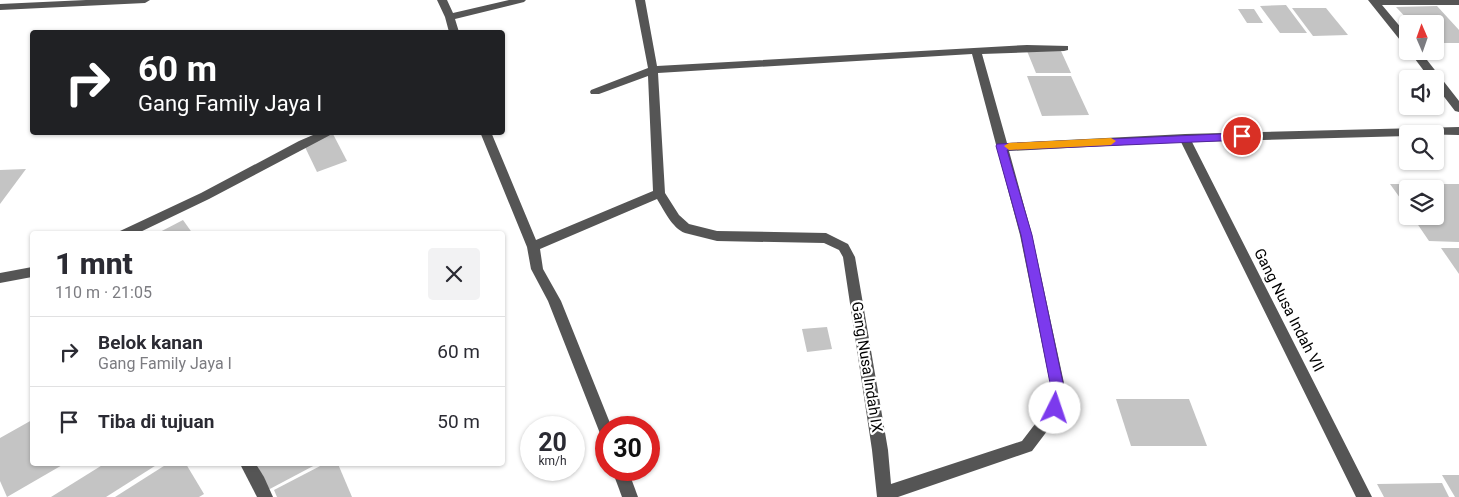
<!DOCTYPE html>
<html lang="id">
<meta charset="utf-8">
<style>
:root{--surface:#fff;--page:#f2f2f3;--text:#2b2b33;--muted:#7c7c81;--line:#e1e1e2}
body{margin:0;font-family:Roboto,sans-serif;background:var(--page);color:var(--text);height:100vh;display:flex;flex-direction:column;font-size:19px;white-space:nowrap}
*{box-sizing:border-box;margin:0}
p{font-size:16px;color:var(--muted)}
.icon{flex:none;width:28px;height:28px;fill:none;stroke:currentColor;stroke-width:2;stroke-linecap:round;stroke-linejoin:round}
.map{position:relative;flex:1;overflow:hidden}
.drawer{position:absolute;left:30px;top:231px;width:475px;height:235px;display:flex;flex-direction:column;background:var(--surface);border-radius:5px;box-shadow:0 1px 4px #0004}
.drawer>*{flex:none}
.hud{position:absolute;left:30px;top:30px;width:475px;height:105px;border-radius:5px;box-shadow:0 1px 4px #0004;background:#202124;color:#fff;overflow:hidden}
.needle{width:32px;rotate:358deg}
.buttons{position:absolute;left:1399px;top:15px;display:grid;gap:10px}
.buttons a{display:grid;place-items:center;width:45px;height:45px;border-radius:5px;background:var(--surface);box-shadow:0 1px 4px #0004;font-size:25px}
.speed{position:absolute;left:520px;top:416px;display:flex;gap:10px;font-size:25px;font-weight:700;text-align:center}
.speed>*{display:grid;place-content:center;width:65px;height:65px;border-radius:50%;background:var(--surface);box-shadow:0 1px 4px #0004;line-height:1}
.speed small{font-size:12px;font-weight:400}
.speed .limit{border:8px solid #d22;background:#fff;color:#111}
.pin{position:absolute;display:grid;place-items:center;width:42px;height:42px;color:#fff;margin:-21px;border:2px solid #fff;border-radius:50%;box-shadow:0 1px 5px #0007}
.me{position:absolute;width:55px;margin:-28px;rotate:4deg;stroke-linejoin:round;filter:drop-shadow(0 0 4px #0008)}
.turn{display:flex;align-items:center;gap:18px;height:105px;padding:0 25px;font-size:22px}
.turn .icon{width:65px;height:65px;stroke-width:2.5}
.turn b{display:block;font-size:35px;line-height:42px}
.round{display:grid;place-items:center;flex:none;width:52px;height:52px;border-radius:5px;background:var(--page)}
.headline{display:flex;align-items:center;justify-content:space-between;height:85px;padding:0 25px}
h1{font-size:30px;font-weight:800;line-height:38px}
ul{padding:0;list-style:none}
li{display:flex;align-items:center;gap:15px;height:70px;padding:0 25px;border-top:1px solid var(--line)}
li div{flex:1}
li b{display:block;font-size:19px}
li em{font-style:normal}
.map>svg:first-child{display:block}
.building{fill:#c4c4c4}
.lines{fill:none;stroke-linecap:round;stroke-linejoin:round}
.minor{fill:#555;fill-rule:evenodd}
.route{fill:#7c3aed;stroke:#51269a}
.slow{fill:#f59e0b}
.labels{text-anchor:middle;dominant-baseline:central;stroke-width:4.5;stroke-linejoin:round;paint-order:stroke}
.street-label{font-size:15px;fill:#000;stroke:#fff}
</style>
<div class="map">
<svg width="1459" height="497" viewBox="0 0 1459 497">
<rect width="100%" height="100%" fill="#fff"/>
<g class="building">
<path d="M1286,5l21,28h-27l-20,-27z"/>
<path d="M1437,6l22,24v13h-24v-19h-23l-16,-17z"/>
<path d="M1292,8h34l22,27 -35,1z"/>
<path d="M1238,9h16l9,14h-16z"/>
<path d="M1027,51h34l10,22h-35z"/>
<path d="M1027,76h44l18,39 -47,1z"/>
<path d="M333,134l14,27 -30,11 -13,-27z"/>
<path d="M26,169l-26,35v-34z"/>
<path d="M1390,184h69v58l-30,-1 -17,-25h23v-27h-27v20z"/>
<path d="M183,220l10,14h-37z"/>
<path d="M1441,248h18v26z"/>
<path d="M827,327l5,22 -25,3 -5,-23z"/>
<path d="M1116,399h73l18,47h-76z"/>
<path d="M32,420v44h32l-57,33 -7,-16v-43z"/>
<path d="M104,464h54l-52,33h-55z"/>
<path d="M167,464h19l18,30 -5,3h-84z"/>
<path d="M257,464h60l-51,27z"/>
<path d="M324,464h14l14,33h-75l-3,-7z"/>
<path d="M1442,475h17v22h-4z"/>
<path d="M1442,483l7,14h-65l-7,-13z"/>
</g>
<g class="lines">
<g class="minor">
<path d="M86,0h64l-5,3 -145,7v-6z"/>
<path d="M437,0h10l6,13 56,-13h17l-2,2 -69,17 4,13h-10l-4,-15z"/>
<path d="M635,0h10l12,66 370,-21 41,1v4l-4,1 -82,3 25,89 178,-9 274,-7v8l-51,-1v2l-216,6 180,355h-16l-175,-355 -172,9 23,84 32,148 -2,26 -2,5 -28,37 -134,46h-21l-5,-47 -29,-193 -4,-7 -15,-7 -107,-2 -32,-8c-13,-5 -21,-23 -28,-34l-117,50 3,20 18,32 51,127h-6v10l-5,-2 -53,-135 -17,-32 -4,-22 -47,-115h11l45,108 117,-49 -5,-115 -49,18h-8l-1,-2 1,-2 57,-22zM972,54l48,181 30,148 -2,24 -26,34 -131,43 -3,-34 -33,-193 -7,-13 -22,-11 -109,-2 -28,-7 -10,-9 -14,-22 -7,-120z"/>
<path d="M1368,0h91v5h-77l26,31v10l-4,-1z"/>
<path d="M1409,51h11l39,50v11l-4,-1 -20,-26v-6h-5z"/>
<path d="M320,132h16l-127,67 -73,35h-18l2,-3 81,-38 98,-52z"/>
<path d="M32,267v10l-32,6v-10z"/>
<path d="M240,464h16l8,13 9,20h-16z"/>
<path d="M612,470h16l10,27h-16z"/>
</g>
</g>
<path class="route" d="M1242,133l5,3 -5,4 -235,10 25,85 31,148 -4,30 -4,1 -5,-1 -2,-5 2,-25 -29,-148 -25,-89 1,-2z"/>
<path class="slow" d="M1111,138l5,3 -5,4 -102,5 -5,-4 5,-3z"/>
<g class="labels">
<g class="street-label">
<text transform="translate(1289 310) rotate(63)">Gang Nusa Indah VII</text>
<text transform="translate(867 367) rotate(81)">Gang Nusa Indah IX</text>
</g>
</g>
</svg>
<div class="buttons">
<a><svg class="needle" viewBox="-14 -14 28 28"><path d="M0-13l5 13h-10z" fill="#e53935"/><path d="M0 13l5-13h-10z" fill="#7c7c81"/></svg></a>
<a><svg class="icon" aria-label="sound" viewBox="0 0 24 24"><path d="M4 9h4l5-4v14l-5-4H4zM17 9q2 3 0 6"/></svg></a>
<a><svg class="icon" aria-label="search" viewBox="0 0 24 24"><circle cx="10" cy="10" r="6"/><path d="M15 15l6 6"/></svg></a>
<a><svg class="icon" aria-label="layers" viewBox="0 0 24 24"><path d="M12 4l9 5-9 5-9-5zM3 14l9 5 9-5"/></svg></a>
</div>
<div class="speed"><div>20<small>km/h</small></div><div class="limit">30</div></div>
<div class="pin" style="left:1242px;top:136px;background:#d93025"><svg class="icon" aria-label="arrive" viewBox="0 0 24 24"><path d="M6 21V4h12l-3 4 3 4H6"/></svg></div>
<svg class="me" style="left:1055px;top:408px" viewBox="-20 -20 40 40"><circle r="19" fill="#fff"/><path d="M0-13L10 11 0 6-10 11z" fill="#7c3aed"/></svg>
<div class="hud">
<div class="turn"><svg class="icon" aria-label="right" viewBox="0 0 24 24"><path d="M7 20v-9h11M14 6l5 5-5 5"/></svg><div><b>60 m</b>Gang Family Jaya I</div></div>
</div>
<section class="drawer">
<div class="headline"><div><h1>1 mnt</h1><p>110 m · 21:05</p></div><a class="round"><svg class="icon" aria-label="close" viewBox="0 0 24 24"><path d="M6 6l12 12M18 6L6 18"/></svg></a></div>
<ul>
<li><svg class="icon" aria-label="right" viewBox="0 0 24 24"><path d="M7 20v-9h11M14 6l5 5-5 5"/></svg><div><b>Belok kanan</b><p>Gang Family Jaya I</p></div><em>60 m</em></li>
<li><svg class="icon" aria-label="arrive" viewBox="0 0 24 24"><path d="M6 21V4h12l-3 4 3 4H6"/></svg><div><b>Tiba di tujuan</b></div><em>50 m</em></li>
</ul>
</section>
</div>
